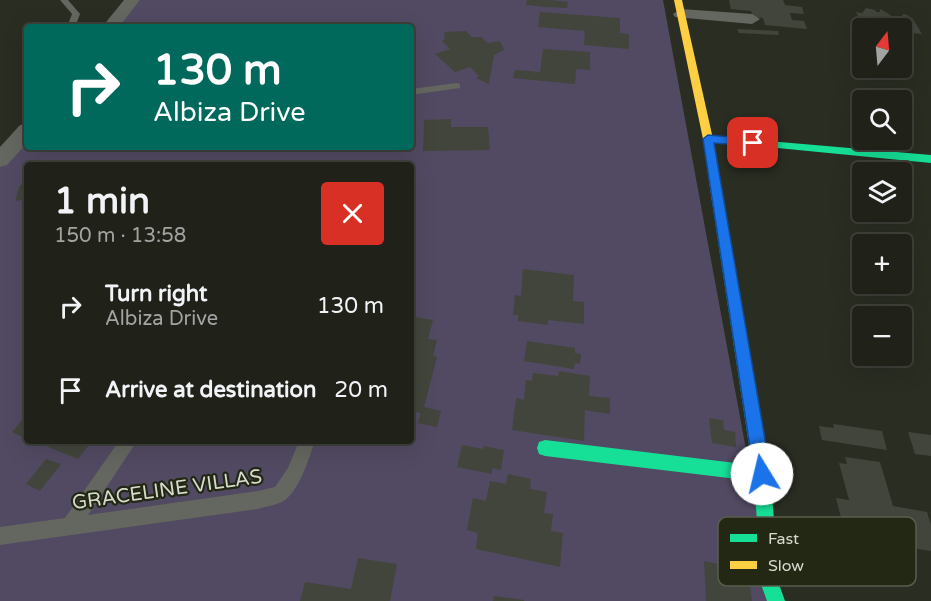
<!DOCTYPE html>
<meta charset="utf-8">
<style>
:root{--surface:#20221a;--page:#2d2f27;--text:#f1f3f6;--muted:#a2a4a2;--line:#3d3f39}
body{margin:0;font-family:"Varela Round",sans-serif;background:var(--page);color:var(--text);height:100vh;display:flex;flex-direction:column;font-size:22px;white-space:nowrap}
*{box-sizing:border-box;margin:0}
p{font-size:20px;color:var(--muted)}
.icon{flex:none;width:33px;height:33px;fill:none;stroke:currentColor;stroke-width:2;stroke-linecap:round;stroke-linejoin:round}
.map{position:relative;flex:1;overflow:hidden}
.details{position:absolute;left:24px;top:162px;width:390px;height:282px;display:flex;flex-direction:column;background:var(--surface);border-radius:6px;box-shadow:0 6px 24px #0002,0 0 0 2px var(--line)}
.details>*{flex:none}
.guide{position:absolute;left:24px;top:24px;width:390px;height:126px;border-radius:6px;box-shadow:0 6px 24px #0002,0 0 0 2px var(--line);background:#00695c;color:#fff;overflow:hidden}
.needle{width:39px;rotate:16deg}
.tools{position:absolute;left:852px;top:18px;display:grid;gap:12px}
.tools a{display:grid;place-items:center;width:60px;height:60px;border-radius:6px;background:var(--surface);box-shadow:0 6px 24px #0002,0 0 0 2px var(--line);font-size:30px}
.pin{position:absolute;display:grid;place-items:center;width:51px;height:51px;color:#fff;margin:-26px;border-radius:12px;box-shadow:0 3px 9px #0006}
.me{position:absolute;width:66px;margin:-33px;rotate:351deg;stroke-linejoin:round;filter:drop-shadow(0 0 4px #0008)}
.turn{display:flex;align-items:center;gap:21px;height:126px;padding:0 30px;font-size:27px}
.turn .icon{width:78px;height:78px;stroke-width:2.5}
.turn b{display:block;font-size:42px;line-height:51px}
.round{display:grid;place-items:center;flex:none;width:63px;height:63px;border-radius:6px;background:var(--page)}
.headline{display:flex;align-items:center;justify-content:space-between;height:102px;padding:0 30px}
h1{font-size:36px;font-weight:700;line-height:45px}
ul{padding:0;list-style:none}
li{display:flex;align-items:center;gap:18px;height:84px;padding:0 30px}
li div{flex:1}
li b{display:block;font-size:22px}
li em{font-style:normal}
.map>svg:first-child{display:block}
.green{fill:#524a62;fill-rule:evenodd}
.building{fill:#42453b}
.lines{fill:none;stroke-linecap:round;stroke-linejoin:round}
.lane{fill:#646660;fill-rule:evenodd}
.street{fill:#646660;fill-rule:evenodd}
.fast{fill:#16e098;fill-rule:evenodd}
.slow{fill:#ffcf43;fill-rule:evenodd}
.route{fill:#1a73e8;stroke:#114b97;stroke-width:1.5}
.labels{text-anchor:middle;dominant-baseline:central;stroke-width:4.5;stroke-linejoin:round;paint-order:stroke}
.near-street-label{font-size:20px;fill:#d6dbce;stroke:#222814}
.key{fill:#222814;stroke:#585e4c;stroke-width:1.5}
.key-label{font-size:16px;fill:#d6dbce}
</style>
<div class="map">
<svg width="931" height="601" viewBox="0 0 931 601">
<rect width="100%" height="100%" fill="#2a2d22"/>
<path class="green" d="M140,0h523l111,601h-774v-438l27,-32v16h384v-120h-295zM27,165h384v276h-384z"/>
<g class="building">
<path d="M527,0h24l17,2 -1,6 -21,-1 -20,-2z"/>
<path d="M729,0h54l2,5 17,2 2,7 -14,-1 2,7 12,1 3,8 -42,-4 -2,-7 -10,-1 -2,-6 -20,-2z"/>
<path d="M866,8l9,2 1,2h4v-3l4,2 9,6 8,1 2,-4 4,1 6,4 9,15 -20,-2v-4h-38l-8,-16 6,1z"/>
<path d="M540,12l80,6v15l9,1v15l-45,-4 1,-14 -47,-4z"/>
<path d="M737,29l41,2 1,4 -40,-2z"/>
<path d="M466,31l6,6h9l7,6 12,-2 4,9 -10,5 -5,29 -13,-6 3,-2 -9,-9 -15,5 -20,-18 15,-5 -8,-8 3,-2 -1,-7z"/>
<path d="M543,49l47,3v18l-14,-1 -1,15 -62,-6 2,-8 25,2z"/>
<path d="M451,119v8h37l2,23 -67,1 1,-31z"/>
<path d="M27,184v15l-12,2 5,-16z"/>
<path d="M523,269l51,6 -1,26 11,1v22l-36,-4v5l-30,-4v-6h-5l2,-20 6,1z"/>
<path d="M415,317l18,3 -5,19 9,1 -4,16 4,1 -13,50 17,4 -4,16 -19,-4 3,-10 -10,-2v-87h2z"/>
<path d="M527,341l48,7v5l6,1 -1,10 -5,-1 -1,6 -50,-8z"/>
<path d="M559,371l31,5 -1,20 21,2v16l-25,-4 -1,31 -72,-11 4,-32 8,2 2,-20 6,1 1,-8 25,3z"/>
<path d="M27,414v25l-15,-7z"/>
<path d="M709,418l14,2 1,10 11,2 1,15 -24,-4z"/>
<path d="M833,424l49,7 5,19 -65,-10 -3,-14 15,2z"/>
<path d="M908,432l23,3v21l-16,-2z"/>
<path d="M34,441h58l-14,18z"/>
<path d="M462,445l21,4 1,-3 20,4 -3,20 -9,-2v6l-35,-7z"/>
<path d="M845,457l35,5 13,44 34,6 4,13v26l-26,-4 7,26 -48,-8 -6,-26 -12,-2 -10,-39 13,2 -10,-37 8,1z"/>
<path d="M46,459l15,5 -21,27 -14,-7z"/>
<path d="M508,474l23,5 -1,10 17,3 -3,21 9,1 -2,17 12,2 -3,34 -84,-18 2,-16 -11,-3 6,-32 13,3 4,-20 16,3z"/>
<path d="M358,558l39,6 -7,37h-90l5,-19 46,7z"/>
<path d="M704,561l24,5 1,11 7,1 1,6 13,2 2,15h-46z"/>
<path d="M494,596l30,4v1h-31z"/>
</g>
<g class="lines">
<g class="lane">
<path d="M60,0h8l12,14 -5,13h-8l5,-13z"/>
<path d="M457,83l3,1v4l-49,7v-6z"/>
<path d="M119,441h18l-49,74 170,-24 17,-4 13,-19 11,-27h16c-6,17 -15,48 -30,59 -6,5 -19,6 -27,9l-258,36v-18l65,-9z"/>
</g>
<g class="street">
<path d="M124,0h16l-21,27h-17z"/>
<path d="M681,9l71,5 8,5 -8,5 -77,-7 -2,-3z"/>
<path d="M27,124v19l-20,22 -7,2v-20l20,-22z"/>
</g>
<g class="fast">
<path d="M708,136l223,19v8l-227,-22v-4z"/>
<path d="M718,197l6,4 46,273 10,113 5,14h-18l-5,-14 -8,-106 -209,-25 -6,-2 -2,-6 2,-6 6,-2 207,25 -40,-264z"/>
</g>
<path class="slow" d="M674,0h8l31,139 11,62 -6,4 -6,-4 -9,-62z"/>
</g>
<path class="route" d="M708,135l45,4 5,4 -5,3 -39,-3 57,331 -3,6 -6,2 -6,-2 -2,-6 -51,-335z"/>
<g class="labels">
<g class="near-street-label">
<text transform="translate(167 490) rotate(-8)">GRACELINE VILLAS</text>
</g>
</g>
<rect x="718" y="517" width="198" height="69" rx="9" class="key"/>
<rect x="730" y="534" width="27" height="8" fill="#16e098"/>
<rect x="730" y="561" width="27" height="8" fill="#ffcf43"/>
<g class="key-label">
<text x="768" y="544">Fast</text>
<text x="768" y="571">Slow</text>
</g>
</svg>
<div class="tools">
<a><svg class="needle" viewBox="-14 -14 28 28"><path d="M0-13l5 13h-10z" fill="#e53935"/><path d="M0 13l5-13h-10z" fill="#a2a4a2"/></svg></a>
<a><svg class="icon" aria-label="search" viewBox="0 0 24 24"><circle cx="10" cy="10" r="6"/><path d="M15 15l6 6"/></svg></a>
<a><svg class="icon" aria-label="layers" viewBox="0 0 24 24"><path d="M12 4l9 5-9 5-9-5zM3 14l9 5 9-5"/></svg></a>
<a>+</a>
<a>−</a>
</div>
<div class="pin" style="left:753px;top:143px;background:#d93025"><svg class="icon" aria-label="arrive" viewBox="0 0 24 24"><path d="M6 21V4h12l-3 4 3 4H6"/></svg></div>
<svg class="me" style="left:762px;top:474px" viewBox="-20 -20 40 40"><circle r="19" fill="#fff"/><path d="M0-13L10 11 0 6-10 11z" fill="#1a73e8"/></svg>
<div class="guide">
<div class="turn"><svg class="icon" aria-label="right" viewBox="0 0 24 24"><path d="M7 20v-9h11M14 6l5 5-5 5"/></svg><div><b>130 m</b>Albiza Drive</div></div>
</div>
<section class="details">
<div class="headline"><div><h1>1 min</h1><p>150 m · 13:58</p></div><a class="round" style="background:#d93025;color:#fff"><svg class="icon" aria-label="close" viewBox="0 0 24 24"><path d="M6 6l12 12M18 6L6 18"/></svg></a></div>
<ul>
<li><svg class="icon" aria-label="right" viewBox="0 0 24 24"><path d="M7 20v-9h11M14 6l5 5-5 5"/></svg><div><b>Turn right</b><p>Albiza Drive</p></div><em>130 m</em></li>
<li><svg class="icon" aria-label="arrive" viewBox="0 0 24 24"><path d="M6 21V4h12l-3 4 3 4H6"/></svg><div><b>Arrive at destination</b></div><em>20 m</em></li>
</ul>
</section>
</div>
